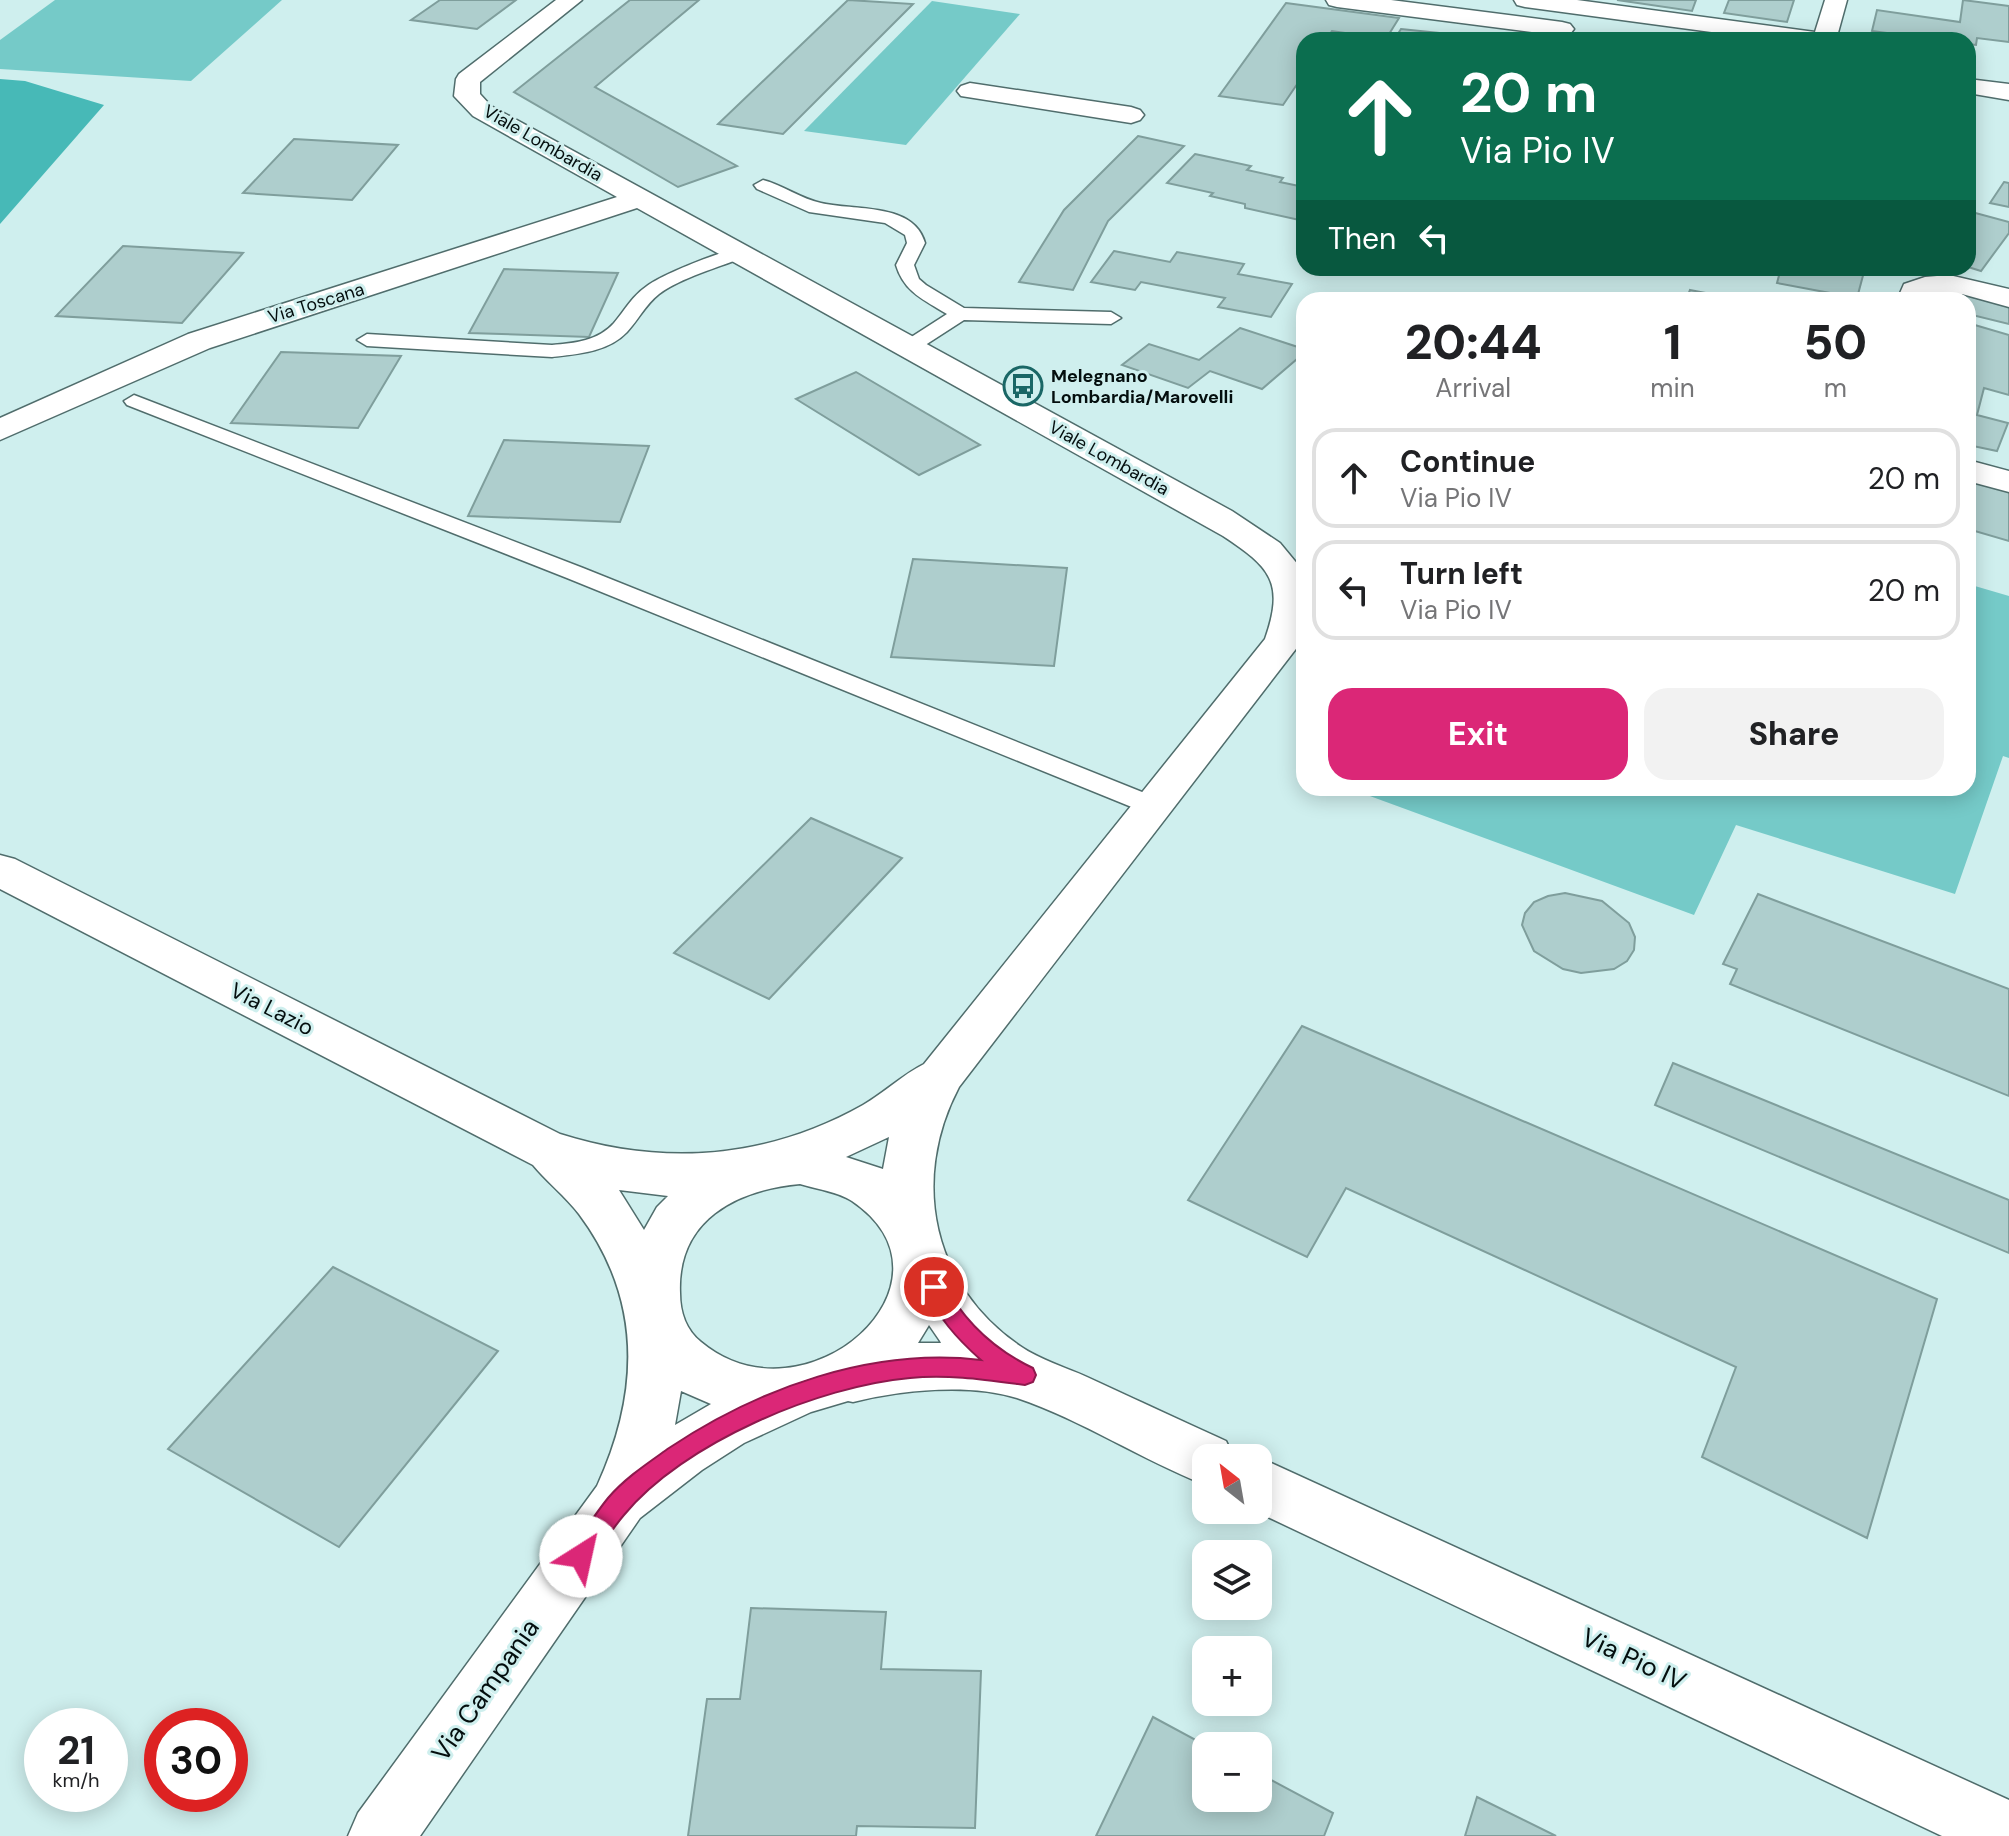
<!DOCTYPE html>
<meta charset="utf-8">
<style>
:root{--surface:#fff;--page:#f2f2f2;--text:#202124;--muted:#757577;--line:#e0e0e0;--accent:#db2777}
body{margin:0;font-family:"DM Sans",sans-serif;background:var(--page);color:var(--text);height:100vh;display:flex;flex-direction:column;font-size:30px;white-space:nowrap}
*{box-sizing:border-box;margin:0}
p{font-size:26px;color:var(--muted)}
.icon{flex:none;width:44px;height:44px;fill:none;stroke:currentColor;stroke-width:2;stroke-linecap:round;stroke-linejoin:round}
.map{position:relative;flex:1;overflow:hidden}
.side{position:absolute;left:1296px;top:292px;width:680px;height:504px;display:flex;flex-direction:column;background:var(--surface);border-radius:24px;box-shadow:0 4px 20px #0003}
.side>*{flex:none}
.guide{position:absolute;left:1296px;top:32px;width:680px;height:244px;border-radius:24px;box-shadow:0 4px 20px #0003;background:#0b6e4f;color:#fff;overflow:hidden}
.needle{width:52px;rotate:329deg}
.controls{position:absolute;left:1192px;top:1444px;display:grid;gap:16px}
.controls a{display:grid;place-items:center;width:80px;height:80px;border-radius:16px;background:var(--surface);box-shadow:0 4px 20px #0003;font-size:40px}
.speed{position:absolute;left:24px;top:1708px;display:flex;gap:16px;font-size:40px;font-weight:700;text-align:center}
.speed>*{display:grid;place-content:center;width:104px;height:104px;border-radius:50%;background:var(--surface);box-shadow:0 4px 20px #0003;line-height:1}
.speed small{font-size:20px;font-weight:400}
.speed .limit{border:12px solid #d22;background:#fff;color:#111}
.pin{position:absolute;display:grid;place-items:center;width:68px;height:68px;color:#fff;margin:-34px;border:4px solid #fff;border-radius:50%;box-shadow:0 2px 8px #0007}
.me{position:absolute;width:88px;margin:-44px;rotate:35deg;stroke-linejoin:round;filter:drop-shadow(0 0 6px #0008)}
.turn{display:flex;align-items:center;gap:28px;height:168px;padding:0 32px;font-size:36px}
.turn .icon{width:104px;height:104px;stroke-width:2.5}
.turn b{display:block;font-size:56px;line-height:68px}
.then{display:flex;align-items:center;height:76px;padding:0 32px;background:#0003;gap:16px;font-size:30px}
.eta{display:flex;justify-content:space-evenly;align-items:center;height:136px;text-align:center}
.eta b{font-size:48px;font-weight:800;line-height:56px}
.button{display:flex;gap:16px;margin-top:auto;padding:16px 32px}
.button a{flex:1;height:92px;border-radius:24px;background:var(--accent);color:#fff;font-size:32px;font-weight:800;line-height:92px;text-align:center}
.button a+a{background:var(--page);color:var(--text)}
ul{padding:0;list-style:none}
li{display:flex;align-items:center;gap:24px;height:100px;margin:0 16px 12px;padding:0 16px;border:4px solid var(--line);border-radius:24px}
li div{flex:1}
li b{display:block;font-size:30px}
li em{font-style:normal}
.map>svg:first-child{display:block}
.green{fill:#75cac8}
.forest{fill:#47b9b7}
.building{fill:#aececd;stroke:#7f9e9c;stroke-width:2}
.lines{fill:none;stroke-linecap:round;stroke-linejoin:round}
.service-casing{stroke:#506d6c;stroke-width:3}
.minor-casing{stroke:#506d6c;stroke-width:3}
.service{fill:#fff;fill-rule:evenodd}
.minor{fill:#fff;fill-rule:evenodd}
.route{fill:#db2777;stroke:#8e194d;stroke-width:2}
.labels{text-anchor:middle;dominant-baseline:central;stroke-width:6;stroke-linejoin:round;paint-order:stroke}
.far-street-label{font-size:18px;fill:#040e0e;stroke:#cfefee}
.far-poi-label{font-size:18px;font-weight:bold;fill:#040e0e;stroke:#cfefee;text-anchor:start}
.street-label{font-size:22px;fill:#040e0e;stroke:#cfefee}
.near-street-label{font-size:26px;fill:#040e0e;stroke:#cfefee}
</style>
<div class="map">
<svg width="2009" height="1836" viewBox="0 0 2009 1836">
<rect width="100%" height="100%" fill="#cfefee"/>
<g class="green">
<path d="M55,0h227l-91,81 -191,-12v-29z"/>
<path d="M932,1l88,13 -114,131 -102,-14z"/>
<path d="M1968,584l41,12v162l-6,-2 -48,138 -219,-69 -42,90 -346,-127h620z"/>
</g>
<path class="forest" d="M0,79l25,2 79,24 -104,119z"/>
<g class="building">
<path d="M440,0h76l-39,29 -66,-9z"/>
<path d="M630,0h69l-104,87 142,79 -59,21 -164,-95z"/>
<path d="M848,0l65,4 -130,130 -65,-10z"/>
<path d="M1617,0h79l-4,11z"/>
<path d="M1729,0h65l-7,22 -63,-9z"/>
<path d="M1963,0l46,6v36l-32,-4 -1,7 -8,-1v-4h-29l-67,-9 5,-21 83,12z"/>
<path d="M1286,3l113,15 -13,21 -54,-8 -6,9h-22v34l-21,31 -64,-9z"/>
<path d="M1401,29l106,11h-113z"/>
<path d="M1138,136l46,10 -76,75 -35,69 -54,-8 45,-72z"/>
<path d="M294,139l104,6 -46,55 -109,-7z"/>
<path d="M1195,154l56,12 -4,4 36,8 -3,4 24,5v34l-59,-13v-4l-35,-8 3,-3 -46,-10z"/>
<path d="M2004,182l5,1v24l-19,-4z"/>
<path d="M1968,211l41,11v11l-28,38 -13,-4z"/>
<path d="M123,246l120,7 -61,70 -126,-7z"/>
<path d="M1114,251l56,11 7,-10 67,12 -6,10 54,10 -21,33 -53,-10 7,-9 -84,-16 -6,8 -44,-8z"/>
<path d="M1781,268h84l-8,30 -80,-15z"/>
<path d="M504,269l114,4 -29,64 -120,-4z"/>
<path d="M1690,290l52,10h-56z"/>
<path d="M1953,292l56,14v18l-41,-10v-14h-19z"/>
<path d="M1968,323l41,12v60l-25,-7 -7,27 31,8 -11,28 -29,-6z"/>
<path d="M1240,328l64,21v4l-42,36 -52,-18 -22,17 -66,-23 27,-21 50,16z"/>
<path d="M281,352l120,4 -43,72 -127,-5z"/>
<path d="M856,372l124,73 -61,30 -123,-76z"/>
<path d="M504,440l145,6 -29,76 -152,-6z"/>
<path d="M1968,477l41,11v53l-41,-12z"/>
<path d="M913,559l154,9 -13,98 -163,-9z"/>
<path d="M811,818l91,40 -133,141 -95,-46z"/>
<path d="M1565,893l37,8 27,22 6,14 -1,13 -7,11 -13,8 -33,4 -18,-4 -29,-18 -12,-26 3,-12 9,-11 14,-6z"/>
<path d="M1758,894l251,95v107l-279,-112 7,-15 -14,-5z"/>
<path d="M1302,1026l635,273 -70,239 -165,-81 34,-90 -390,-179 -39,69 -119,-57z"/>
<path d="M1673,1063l336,137v53l-354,-148z"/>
<path d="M333,1267l165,84 -159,196 -171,-98z"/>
<path d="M751,1608l135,4 -5,57 100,2 -6,157 -118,-2 -1,10h-168l19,-137h33z"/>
<path d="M1153,1717l54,29 -1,52h52v-25l75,40 -9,23h-228z"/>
<path d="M1477,1797l79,39h-91z"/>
</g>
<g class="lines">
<defs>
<g id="service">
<path d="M763,180c20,5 38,19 58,23 33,8 93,-1 104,40l-11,22 5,14 7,6 38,23 147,4 10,6 -10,6 -147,-4 -48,31h-14l-3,-4 3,-4 45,-29c-23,-14 -43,-22 -51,-49l11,-22 -2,-8 -20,-12 -76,-11 -52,-23 -3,-4z"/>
<path d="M738,248l6,1 3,4 -3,4c-24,10 -64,21 -85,37 -14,11 -20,25 -32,38 -19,20 -49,22 -75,25l-185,-11 -10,-6 10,-6 185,11c23,-2 46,-4 62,-22 11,-13 18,-27 33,-37 16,-12 70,-33 91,-38z"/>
<path d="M134,395l449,173 579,232 4,6 -4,6 -9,3 -9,-3 -577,-234 -440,-173 -3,-4z"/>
</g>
<g id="minor">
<path d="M556,0h26l-102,82v12l11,12 741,405 48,32 24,29 -2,69 -343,446c-49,93 -27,199 61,259 20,14 45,21 67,31 46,21 92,43 139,64l8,17h-28v27c-64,-25 -124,-65 -189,-87 -48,-15 -116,-8 -164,4l-5,-1 -37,11 -67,31 -42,27 -62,48 -220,318h-72l10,-23 239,-327c43,-94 46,-186 -18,-272 -14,-18 -32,-32 -46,-49l-533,-276v-34l15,4 545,275c104,33 207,25 303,-29 21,-12 39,-30 61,-41l341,-425c20,-57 5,-72 -42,-103l-586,-328 -427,140 -210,92v-22l188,-84 429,-137 -144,-81 -19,-20 2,-17 3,-5zM889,1137l-6,32 -37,-12zM800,1184c16,5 39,8 52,17 119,81 -47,228 -151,141 -15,-12 -21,-30 -21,-49 -3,-73 56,-103 120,-109zM619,1190l49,6 -11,11 -13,23zM929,1325l11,16 1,2h-23zM681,1391l30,13 -36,21z"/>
<path d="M1326,0h65l171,22 8,2 4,5 -4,5 -8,2 -225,-29 -8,-2z"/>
<path d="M1514,0h63l238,32 10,-32h22l-11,40h-65l-246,-33 -8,-2z"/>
<path d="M1968,79l41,5v16l-41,-7z"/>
<path d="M970,83l161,24 9,3 4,5 -4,5 -9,3 -170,-27 -4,-5 4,-5z"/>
<path d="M1949,275l60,14v18l-47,-13 -30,-1 -5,7h-30l7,-16 21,-7z"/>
<path d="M1968,460l41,11v21l-41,-11z"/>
<path d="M1258,1457l751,343v36h-67l-689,-326h5z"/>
</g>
</defs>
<use href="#service" class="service-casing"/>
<use href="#minor" class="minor-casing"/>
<use href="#service" class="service"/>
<use href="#minor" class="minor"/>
</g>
<path class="route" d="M934,1277l8,3c20,39 51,69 91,88l3,7 -3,7 -8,3c-38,-5 -77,-11 -115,-7 -91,8 -227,65 -286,137 -13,15 -23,33 -35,49l-8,4 -9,-4 -4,-8 4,-8c12,-16 23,-34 36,-50 17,-20 40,-35 61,-50 90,-60 203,-101 312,-88 -25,-22 -43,-43 -57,-73l3,-7z"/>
<defs>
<symbol id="bus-ring" viewBox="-11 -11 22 22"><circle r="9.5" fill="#cfefee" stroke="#1a6766" stroke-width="1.5"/><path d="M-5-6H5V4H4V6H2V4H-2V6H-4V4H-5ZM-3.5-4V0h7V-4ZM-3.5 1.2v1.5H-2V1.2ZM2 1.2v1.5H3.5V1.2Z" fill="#1a6766"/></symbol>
</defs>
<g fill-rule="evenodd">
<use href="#bus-ring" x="1001" y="364" width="44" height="44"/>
</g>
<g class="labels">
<g class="far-street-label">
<text transform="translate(543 143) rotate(30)">Viale Lombardia</text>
<text transform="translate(316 303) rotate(-17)">Via Toscana</text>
<text transform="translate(1109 458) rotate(29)">Viale Lombardia</text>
</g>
<g class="far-poi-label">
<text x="1051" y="376">Melegnano<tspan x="1051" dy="21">Lombardia/Marovelli</tspan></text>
</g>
<g class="street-label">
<text transform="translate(272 1009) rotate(27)">Via Lazio</text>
</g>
<g class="near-street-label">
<text transform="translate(1634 1659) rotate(25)">Via Pio IV</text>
<text transform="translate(485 1690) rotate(-55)">Via Campania</text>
</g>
</g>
</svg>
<div class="controls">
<a><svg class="needle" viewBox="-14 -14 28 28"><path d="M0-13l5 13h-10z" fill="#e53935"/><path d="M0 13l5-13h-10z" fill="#757577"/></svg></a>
<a><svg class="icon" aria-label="layers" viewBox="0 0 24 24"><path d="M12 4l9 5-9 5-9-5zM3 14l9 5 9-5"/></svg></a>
<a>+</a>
<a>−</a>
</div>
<div class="speed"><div>21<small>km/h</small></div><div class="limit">30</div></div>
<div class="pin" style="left:934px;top:1287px;background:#d93025"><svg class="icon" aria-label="arrive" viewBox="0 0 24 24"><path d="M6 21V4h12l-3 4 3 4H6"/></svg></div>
<svg class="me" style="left:581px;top:1556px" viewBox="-20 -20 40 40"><circle r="19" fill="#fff"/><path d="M0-13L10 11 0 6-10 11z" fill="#db2777"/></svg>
<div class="guide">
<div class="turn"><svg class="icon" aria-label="ahead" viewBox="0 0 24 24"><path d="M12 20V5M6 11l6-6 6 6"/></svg><div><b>20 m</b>Via Pio IV</div></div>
<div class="then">Then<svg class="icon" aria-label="left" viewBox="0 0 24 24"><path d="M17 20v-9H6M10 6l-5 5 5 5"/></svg></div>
</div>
<section class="side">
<div class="eta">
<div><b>20:44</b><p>Arrival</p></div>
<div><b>1</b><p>min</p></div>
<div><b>50</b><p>m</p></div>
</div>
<ul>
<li><svg class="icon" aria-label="ahead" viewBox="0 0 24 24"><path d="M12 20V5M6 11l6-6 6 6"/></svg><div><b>Continue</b><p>Via Pio IV</p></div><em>20 m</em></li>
<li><svg class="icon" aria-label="left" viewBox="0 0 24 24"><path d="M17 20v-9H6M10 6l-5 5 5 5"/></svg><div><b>Turn left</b><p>Via Pio IV</p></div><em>20 m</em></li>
</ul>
<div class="button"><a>Exit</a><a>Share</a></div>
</section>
</div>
